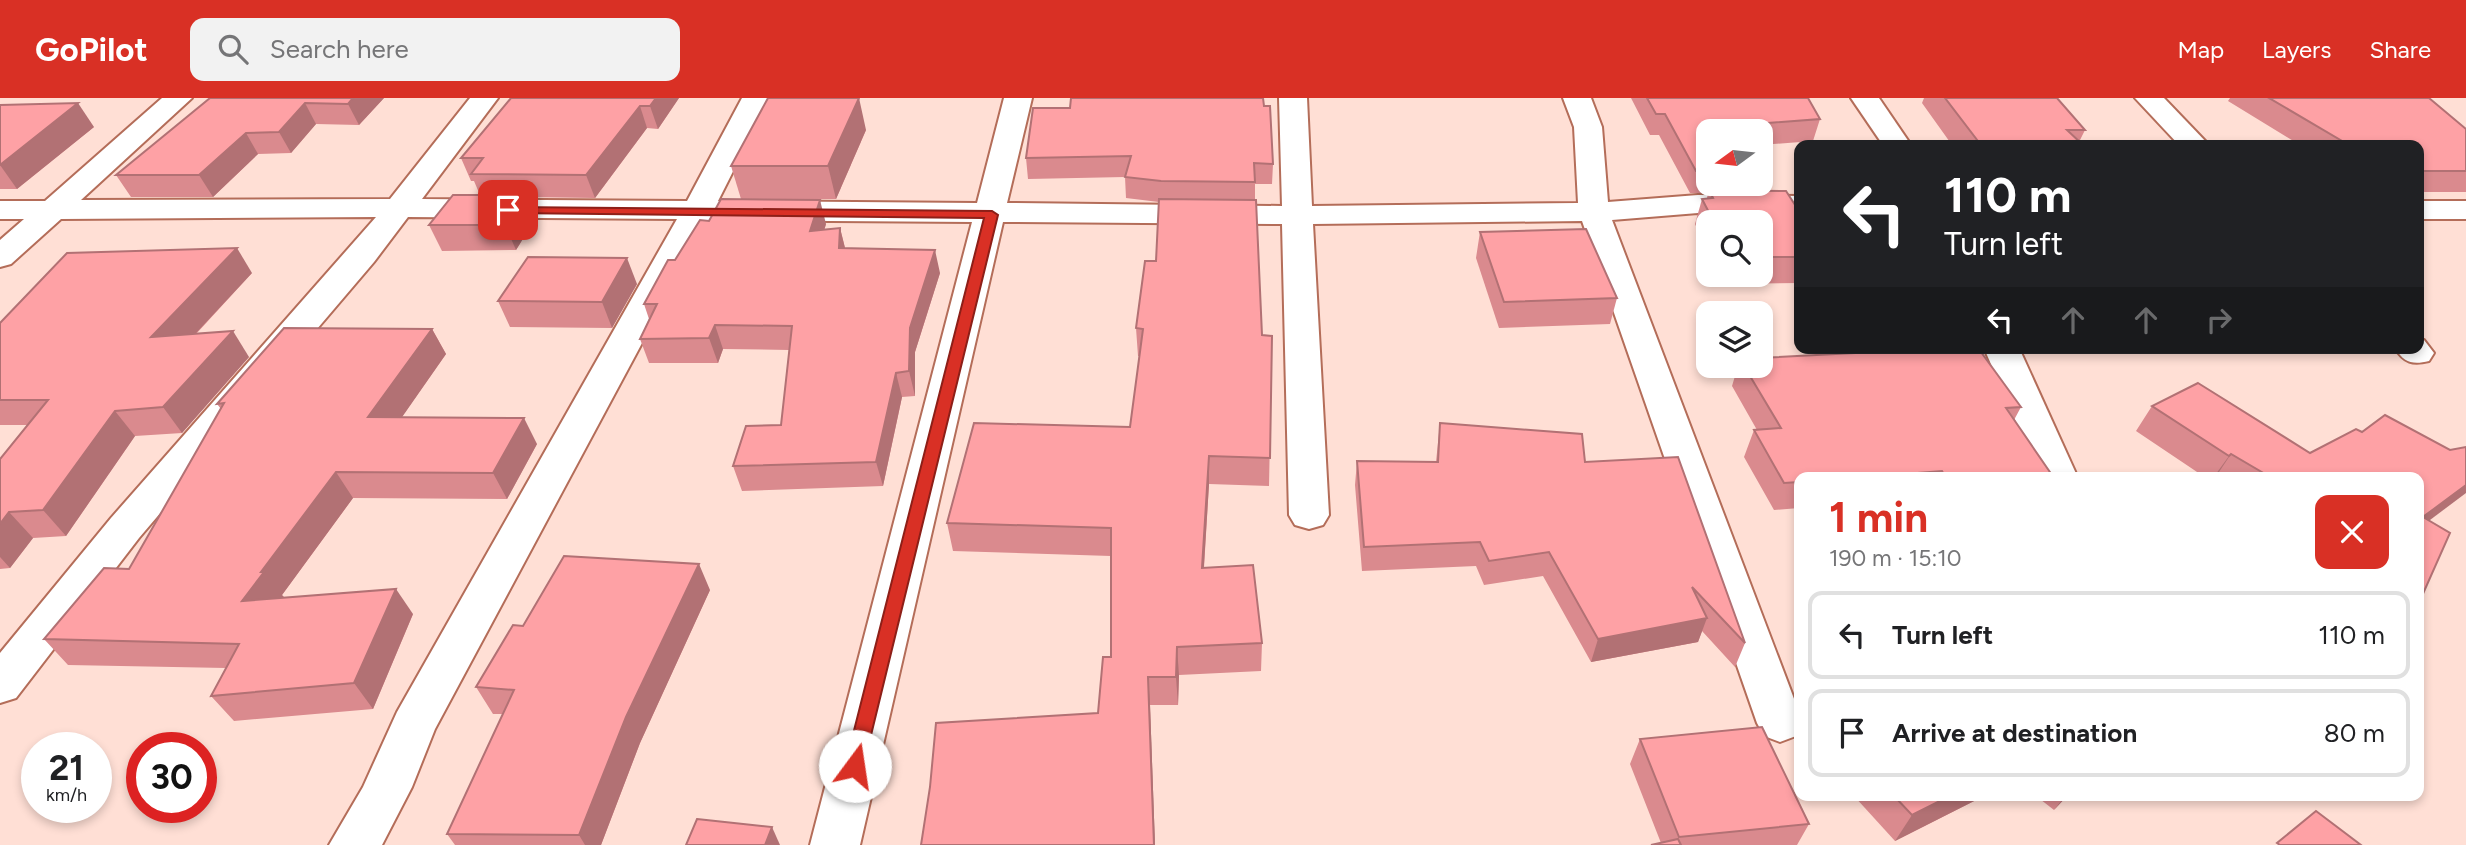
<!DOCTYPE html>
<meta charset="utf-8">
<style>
:root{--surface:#fff;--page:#f2f2f2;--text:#202124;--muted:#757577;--line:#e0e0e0;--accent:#d93025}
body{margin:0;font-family:Figtree,sans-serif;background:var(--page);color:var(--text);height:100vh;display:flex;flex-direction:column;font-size:26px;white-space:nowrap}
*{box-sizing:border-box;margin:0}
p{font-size:23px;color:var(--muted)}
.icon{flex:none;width:38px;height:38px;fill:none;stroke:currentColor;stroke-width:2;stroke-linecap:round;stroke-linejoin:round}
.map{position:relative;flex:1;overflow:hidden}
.side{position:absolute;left:1794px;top:374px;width:630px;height:329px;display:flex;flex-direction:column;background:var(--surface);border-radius:14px;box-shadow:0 4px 10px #0003}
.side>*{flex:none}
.banner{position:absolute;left:1794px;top:42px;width:630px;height:214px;border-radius:14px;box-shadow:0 4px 10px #0003;background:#202124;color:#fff;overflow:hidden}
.needle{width:46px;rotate:255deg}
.tools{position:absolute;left:1696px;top:21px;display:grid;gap:14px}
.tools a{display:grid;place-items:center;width:77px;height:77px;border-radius:14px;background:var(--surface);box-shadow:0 4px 10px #0003;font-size:35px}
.speed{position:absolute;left:21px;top:634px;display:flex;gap:14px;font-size:35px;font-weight:700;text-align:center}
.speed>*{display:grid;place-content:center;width:91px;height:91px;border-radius:50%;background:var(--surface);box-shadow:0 4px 10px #0003;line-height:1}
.speed small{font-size:18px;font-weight:400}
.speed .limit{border:10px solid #d22;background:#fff;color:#111}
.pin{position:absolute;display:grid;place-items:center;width:60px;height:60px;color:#fff;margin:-30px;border-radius:14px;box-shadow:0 4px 10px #0006}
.me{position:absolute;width:77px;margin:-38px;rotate:14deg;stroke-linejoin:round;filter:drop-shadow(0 0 5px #0008)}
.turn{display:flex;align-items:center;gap:24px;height:147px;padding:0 35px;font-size:32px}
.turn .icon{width:91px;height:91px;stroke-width:2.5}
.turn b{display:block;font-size:49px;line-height:60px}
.lanes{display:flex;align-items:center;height:66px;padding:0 35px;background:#0003;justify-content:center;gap:35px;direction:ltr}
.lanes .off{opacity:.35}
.round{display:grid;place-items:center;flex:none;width:74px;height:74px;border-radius:14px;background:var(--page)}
.headline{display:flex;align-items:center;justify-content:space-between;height:119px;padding:0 35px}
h1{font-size:42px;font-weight:700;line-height:52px;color:var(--accent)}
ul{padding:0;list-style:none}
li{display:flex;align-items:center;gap:21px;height:88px;margin:0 14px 10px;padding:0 21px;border:4px solid var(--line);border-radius:14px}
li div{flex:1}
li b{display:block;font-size:26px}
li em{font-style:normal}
header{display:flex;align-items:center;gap:42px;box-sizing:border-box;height:98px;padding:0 35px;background:var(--accent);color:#fff}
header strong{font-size:33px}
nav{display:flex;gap:38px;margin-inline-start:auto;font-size:24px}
.search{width:490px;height:63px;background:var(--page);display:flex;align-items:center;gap:18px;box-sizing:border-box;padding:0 24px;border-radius:14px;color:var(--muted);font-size:26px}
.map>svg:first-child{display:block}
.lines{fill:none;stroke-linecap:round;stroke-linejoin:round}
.minor-casing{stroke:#b46d59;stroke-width:4}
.minor{fill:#fff;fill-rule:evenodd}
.wall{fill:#da8a8e}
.shaded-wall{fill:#b27174}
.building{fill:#fea1a5;stroke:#b27174;stroke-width:2}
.route{fill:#d93025;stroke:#8d1f18;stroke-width:2}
</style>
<header>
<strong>GoPilot</strong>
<div class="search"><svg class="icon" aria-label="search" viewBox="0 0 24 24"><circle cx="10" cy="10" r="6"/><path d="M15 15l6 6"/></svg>Search here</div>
<nav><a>Map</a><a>Layers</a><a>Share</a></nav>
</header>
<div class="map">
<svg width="2466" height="747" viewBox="0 0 2466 747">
<rect width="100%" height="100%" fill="#ffdfd5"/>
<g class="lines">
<defs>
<g id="minor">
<path d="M162,0h30l-111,102 309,-1 80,-101h28l-76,101 265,2 55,-103h28l-52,103 259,2 27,-105h28l-25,105 275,3 -3,-108h28l5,108 266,-3 -4,-76 -11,-29h28l11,29 6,75 90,-7 101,1v18l-101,-1 -86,7 187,492 -3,24 -16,6 -16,-6 -7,-13 -175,-502 -269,3 16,291 -6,10 -14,4 -14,-4 -6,-10 -7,-291 -279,-2 -143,623h-50l162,-623 -264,-2 -273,509 -23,58 -30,58h-53l34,-58 34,-75 280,-493 -269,-2 -34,45 -235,276 -123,160 -16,5v-50l111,-135 265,-301 -315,2 -50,45 -11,3v-27l24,-21h-24v-18h45z"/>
<path d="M1851,0h28l32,47h-28z"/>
<path d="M2135,0h29l45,47h-30z"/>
<rect x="2418" y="103" width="48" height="18"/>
<path d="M2418,241l6,1 10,13 -5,8c-16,4 -25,2 -34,-13h23z"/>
<path d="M1984,250h35l59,130h-38z"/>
</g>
</defs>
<use href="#minor" class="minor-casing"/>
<use href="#minor" class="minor"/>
</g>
<g class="wall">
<path d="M210,0h174l-25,27 -43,-1 -25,29 -33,1 -45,43h-82l-15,-22z"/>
<path d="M511,0h168l-21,31 -11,-1 -52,70 -71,-1 10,24 -18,29 -74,1 -13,-26 51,-30 -6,-14h-3l-10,-23z"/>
<path d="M1631,0h177l12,21 -7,22 -53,4v-14h-52v53h52v-29l11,16 -7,20 35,20v72l-75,1 -5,-9h41v-53h-52v30l-13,-28 7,-25 5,-1 1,-5h-18l-31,-58h-9z"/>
<path d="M1924,0h133l28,32 -6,12 4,3h-131l-30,-42z"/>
<path d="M2230,0h199l37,31v63h-48v-47h-118l-72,-44z"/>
<path d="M0,7l94,22 -77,62h-17z"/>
<path d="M1033,10l240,56 -1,20h-17v16l7,135 10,1 -3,150 -60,-2 -5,84 58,75 -1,28 -82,4 -1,30h-28l-52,8 13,-56v-101l-158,-5 -6,-28 183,-96 10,-71h-2l-2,-28 20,-67 3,-59 -33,-4 -1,-21 -97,2 -2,-21z"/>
<path d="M866,32l-30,69h-95l-10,-33z"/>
<path d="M826,126l-2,6 16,-2 5,20 95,25 -25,79v44l-13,1 -19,89 -141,5 -9,-25 48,-41 8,-75 -66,-1 -5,14h-69l-9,-24 9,-20 -5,-15 31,-44z"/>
<path d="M1480,134l137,66 -7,26 -111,4 -23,-70z"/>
<path d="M252,175l-56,61 53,23 -67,76 -47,3 -69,100 -33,2 -23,30 -10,1v-110l27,-34h-27v-102z"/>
<path d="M637,186l-25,44 -102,-1 -12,-26z"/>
<path d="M432,231l14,25 -45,64 136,26 -30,55 -154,-1 -71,97 1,3 130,16 -40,95 -139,12 -23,-25 15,-28 -158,-3 -24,-26 85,-70 92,-160 -4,-5z"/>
<path d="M1877,250h101l43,59 -7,13 40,58h-255v30l-25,2 -30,-53 10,-27h3l-25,-44 6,-20h22l120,-14z"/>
<path d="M2152,308l158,47 52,-21 88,18 -21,71 -11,84v-127h-212l-70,-47z"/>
<path d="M1440,325l145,39 160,181 -10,24 -33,-36 -4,11 -107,20 -48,-86 -59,9 -8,-19 -114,5 -7,-86 2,-24 79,1z"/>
<path d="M710,492l-70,153 -39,102h-146l-8,-11 56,-120h-10l-17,-27 47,-61z"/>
<path d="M1640,641l169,85 -12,21h-146l10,-2 -31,-79z"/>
<path d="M1854,698h130l-89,45z"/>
<path d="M2036,698h31l-13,14z"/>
</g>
<g class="shaded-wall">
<path d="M353,0h31l-25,27 -11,-21z"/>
<path d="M656,0h23l-21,31 -8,-23z"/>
<path d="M859,0l7,32 -30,69 -8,-33z"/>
<path d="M78,5l16,24 -77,62 -17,-24z"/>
<path d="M305,5l11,21 -25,29 -12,-21z"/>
<path d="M640,8l7,22 -52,70 -9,-23z"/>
<path d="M246,35l12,21 -45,43 -14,-22z"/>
<path d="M523,97l11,26 -18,29 -11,-25z"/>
<path d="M820,102l6,24 -9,31 -7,-24z"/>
<path d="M840,130l6,24 -7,-4z"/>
<path d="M237,150l15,25 -83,89 -18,-25z"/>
<path d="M935,152l5,23 -25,79v44l-6,-25 1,-43z"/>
<path d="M627,160l10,26 -25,44 -10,-26z"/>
<path d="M715,227l8,24 -5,14 -9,-25z"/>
<path d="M432,231l14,25 -62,89 -16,-26z"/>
<path d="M233,233l16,26 -67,76 -19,-26z"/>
<path d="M896,275l6,24 -19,89 -7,-24z"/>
<path d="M115,313l20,25 -69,100 -23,-26z"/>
<path d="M524,320l13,26 -30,55 -14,-26z"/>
<path d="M2231,356l-16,24h-2l16,-22z"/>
<path d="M1209,358v28l-7,112v-28z"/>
<path d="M336,374l17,26 -71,97 2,2 -21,30 -21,-26 19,-29z"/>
<path d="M2466,387v8l-48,36 5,-12z"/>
<path d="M9,414l24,26 -23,30 -10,-11v-33z"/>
<path d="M699,466l11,26 -70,153 -39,102h-16l-6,-10 47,-118z"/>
<path d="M396,491l17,25 -40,95 -19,-26z"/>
<path d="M1707,520l-9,24 -107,20 7,-23z"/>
<path d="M1177,549l2,28 -1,30 -2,-28z"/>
<path d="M1148,579l2,28 5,140h-1z"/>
<path d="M1950,698h34l-89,45 17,-26z"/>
<path d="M2065,698h2l-13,14z"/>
<path d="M772,729l8,18h-15z"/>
</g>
<g class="building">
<path d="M210,0h143l-5,6 -43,-1 -26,29 -33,1 -47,42h-83z"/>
<path d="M511,0h145l-6,8h-10l-54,69 -115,-1 12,-16h-22z"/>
<path d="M768,0h91l-31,68h-97z"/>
<path d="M1071,0h192l1,8h6l3,58 -19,-1 1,19 -94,-1 -36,-4 6,-21 -105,2 7,-50h37z"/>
<path d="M1647,0h161l12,21 -78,6 4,6h-38v40h-12l-31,-57h-9z"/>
<path d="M1945,0h112l28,32h-18l16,15h-102z"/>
<path d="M2269,0h160l37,31v42h-48v-26h-69z"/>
<path d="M78,5l-78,62v-60z"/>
<path d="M1760,57l11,16h-11z"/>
<path d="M1709,92l77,1 13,20v46h-39v-35h-46l-12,-23 11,-1z"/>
<path d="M453,97h70l-18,30h-76z"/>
<path d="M721,101l99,1 -10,31 30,-3 -1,20 96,2 -25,78 -1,43 -13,2 -20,89 -143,4 13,-40 35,-1 11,-99 -77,-1 -6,13 -69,1 17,-35h-13l24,-44h7l25,-40 9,1z"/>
<path d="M1159,101l97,1 6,135 10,1 -2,122 -61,-2 -7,112 51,-3 9,78 -85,4 -1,30h-28l6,168h-233l9,-58 6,-64 162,-10 5,-56h8v-129l-164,-5 27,-100 156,4 13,-98 -7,-1 9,-67h11z"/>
<path d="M1586,131l31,69 -113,4 -24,-70z"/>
<path d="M237,150l-86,89 82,-6 -70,76 -48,4 -72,99 -34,2 -9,12v-65l48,-59h-48v-77l67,-70z"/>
<path d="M528,159l99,1 -25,44 -104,-1z"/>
<path d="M284,230l148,1 -64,88 156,1 -31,55 -157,-1 -75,100h3l-22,29 154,-12 -42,94 -143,13 28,-52 -195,-5 60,-71 25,1 95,-166 -7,1z"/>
<path d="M1909,250h69l43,59 -15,1 48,70h-108l-4,-7 -88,7h-55v4l-15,1 -30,-53 27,-2 -37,-62h16v-8l151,-8z"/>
<path d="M2198,285l112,70 46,-24 6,3 23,-17 65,35 16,-3v38l-43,32 27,16 -32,72v-127h-146l-41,-24 -2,2 -77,-50z"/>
<path d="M1440,325l142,11 3,28 93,-5 67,186 -53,-56 15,31 -109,21 -49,-87 -60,9 -9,-19 -116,5 -7,-86 81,1z"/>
<path d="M564,458l135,8 -73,153 -47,118 -132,-1 67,-144 -38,-3 37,-62 10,1z"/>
<path d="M1762,629l47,97 -130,13 -39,-98z"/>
<path d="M1894,698h56l-38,19z"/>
<path d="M2316,713l45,34h-81l-3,-2z"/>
<path d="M697,721l75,8 -7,18h-79z"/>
<path d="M1678,741l3,6h-30z"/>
</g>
<path class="route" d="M504,109l488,4 6,4 -136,557h-14l-3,-6 139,-548 -476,-5 -4,-1z"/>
</svg>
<div class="tools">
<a><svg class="needle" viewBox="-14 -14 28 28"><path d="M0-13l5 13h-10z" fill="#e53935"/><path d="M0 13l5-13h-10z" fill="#757577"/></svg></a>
<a><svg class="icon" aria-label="search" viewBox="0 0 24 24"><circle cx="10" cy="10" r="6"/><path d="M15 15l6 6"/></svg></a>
<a><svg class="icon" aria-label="layers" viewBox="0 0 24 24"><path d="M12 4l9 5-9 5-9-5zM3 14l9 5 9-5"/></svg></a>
</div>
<div class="speed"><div>21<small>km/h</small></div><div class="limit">30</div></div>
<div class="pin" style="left:508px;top:112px;background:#d93025"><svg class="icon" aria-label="arrive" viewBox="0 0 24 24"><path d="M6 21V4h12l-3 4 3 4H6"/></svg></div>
<svg class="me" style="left:855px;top:668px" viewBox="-20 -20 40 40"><circle r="19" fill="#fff"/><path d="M0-13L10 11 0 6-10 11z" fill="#d93025"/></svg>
<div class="banner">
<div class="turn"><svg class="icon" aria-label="left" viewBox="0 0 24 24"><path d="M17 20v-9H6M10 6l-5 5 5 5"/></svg><div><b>110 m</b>Turn left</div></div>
<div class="lanes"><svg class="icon" aria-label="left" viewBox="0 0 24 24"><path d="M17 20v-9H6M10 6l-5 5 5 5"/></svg><svg class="icon off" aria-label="ahead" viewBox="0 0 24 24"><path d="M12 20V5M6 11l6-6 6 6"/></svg><svg class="icon off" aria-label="ahead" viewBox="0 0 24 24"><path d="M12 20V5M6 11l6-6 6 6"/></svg><svg class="icon off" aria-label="right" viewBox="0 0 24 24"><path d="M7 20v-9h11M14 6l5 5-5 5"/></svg></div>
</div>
<section class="side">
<div class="headline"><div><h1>1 min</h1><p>190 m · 15:10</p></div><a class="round" style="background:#d93025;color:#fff"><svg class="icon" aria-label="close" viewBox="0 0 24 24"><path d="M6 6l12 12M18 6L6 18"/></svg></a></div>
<ul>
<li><svg class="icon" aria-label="left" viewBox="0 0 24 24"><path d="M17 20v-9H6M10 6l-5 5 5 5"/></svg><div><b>Turn left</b></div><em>110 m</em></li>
<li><svg class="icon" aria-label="arrive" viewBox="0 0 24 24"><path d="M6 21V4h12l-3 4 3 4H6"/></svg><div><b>Arrive at destination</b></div><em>80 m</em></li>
</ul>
</section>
</div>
